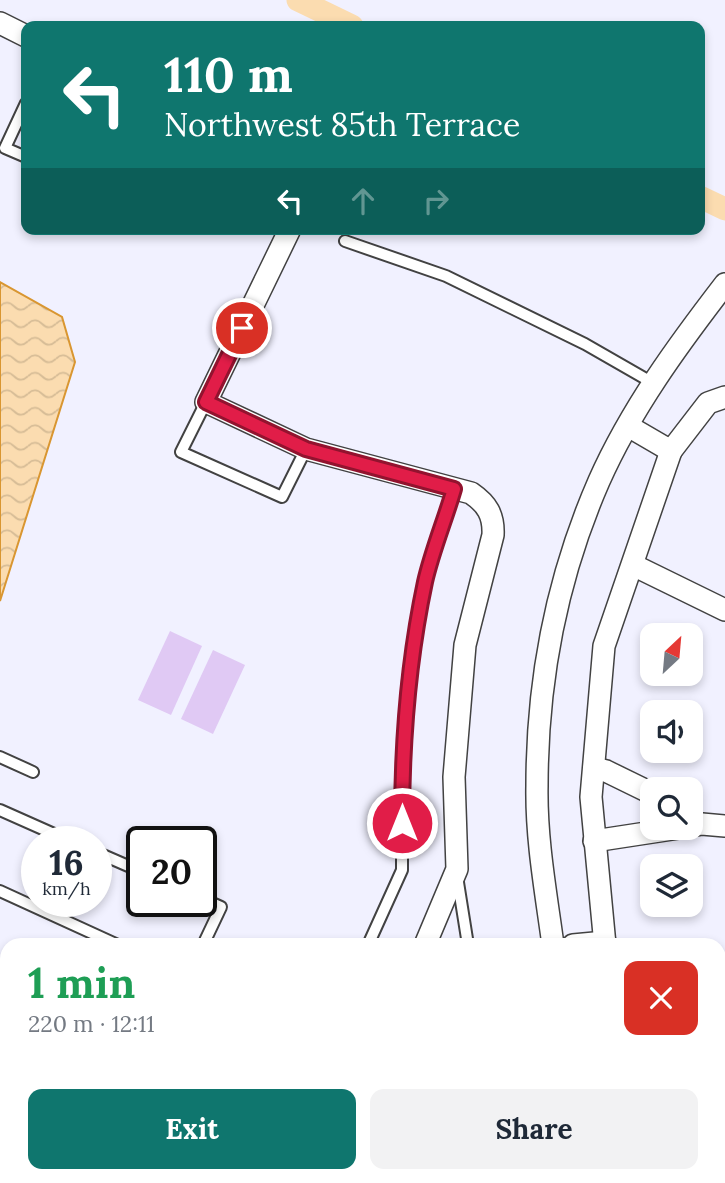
<!DOCTYPE html>
<meta charset="utf-8">
<style>
:root{--surface:#fff;--page:#f2f2f3;--text:#1f2937;--muted:#747a83;--accent:#0f766e}
body{margin:0;font-family:Lora,serif;background:var(--page);color:var(--text);height:100vh;display:flex;flex-direction:column;font-size:26px;white-space:nowrap}
*{box-sizing:border-box;margin:0}
p{font-size:23px;color:var(--muted)}
.icon{flex:none;width:38px;height:38px;fill:none;stroke:currentColor;stroke-width:2;stroke-linecap:round;stroke-linejoin:round}
.map{position:relative;flex:1;overflow:hidden}
.details{position:absolute;left:0px;top:938px;width:726px;height:245px;display:flex;flex-direction:column;background:var(--surface);border-radius:21px 21px 0 0;box-shadow:0 4px 10px #0003}
.details>*{flex:none}
.banner{position:absolute;left:21px;top:21px;width:684px;height:214px;border-radius:14px;box-shadow:0 4px 10px #0003;background:#0f766e;color:#fff;overflow:hidden}
.needle{width:46px;rotate:26deg}
.fabs{position:absolute;left:640px;top:623px;display:grid;gap:14px}
.fabs a{display:grid;place-items:center;width:63px;height:63px;border-radius:14px;background:var(--surface);box-shadow:0 4px 10px #0003;font-size:35px}
.speed{position:absolute;left:21px;top:826px;display:flex;gap:14px;font-size:35px;font-weight:700;text-align:center}
.speed>*{display:grid;place-content:center;width:91px;height:91px;border-radius:50%;background:var(--surface);box-shadow:0 4px 10px #0003;line-height:1}
.speed small{font-size:18px;font-weight:400}
.speed .limit{border:4px solid #111;border-radius:10px;background:#fff;color:#111}
.pin{position:absolute;display:grid;place-items:center;width:60px;height:60px;color:#fff;margin:-30px;border:4px solid #fff;border-radius:50%;box-shadow:0 2px 7px #0007}
.me{position:absolute;width:77px;margin:-38px;rotate:0deg;stroke-linejoin:round;filter:drop-shadow(0 0 5px #0008)}
.turn{display:flex;align-items:center;gap:24px;height:147px;padding:0 28px;font-size:32px}
.turn .icon{width:91px;height:91px;stroke-width:2.5}
.turn b{display:block;font-size:49px;line-height:60px}
.lanes{display:flex;align-items:center;height:66px;padding:0 28px;background:#0003;justify-content:center;gap:35px;direction:ltr}
.lanes .off{opacity:.35}
.round{display:grid;place-items:center;flex:none;width:74px;height:74px;border-radius:14px;background:var(--page)}
.summary{display:flex;align-items:center;justify-content:space-between;height:119px;padding:0 28px}
h1{font-size:42px;font-weight:700;line-height:52px;color:#1e9e55}
.button{display:flex;gap:14px;margin-top:auto;padding:14px 28px}
.button a{flex:1;height:80px;border-radius:14px;background:var(--accent);color:#fff;font-size:28px;font-weight:700;line-height:80px;text-align:center}
.button a+a{background:var(--page);color:var(--text)}
.map>svg:first-child{display:block}
.pitch{fill:#e0c9f4}
.water{fill:url(#water-waves);stroke:#d99631;stroke-width:2}
.lines{fill:none;stroke-linecap:round;stroke-linejoin:round}
.canal{stroke:#fbdcb0;stroke-width:23}
.lane-casing{stroke:#424242;stroke-width:14}
.street-casing{stroke:#424242;stroke-width:24}
.lane{stroke:#fff;stroke-width:10}
.street{stroke:#fff;stroke-width:21}
.route-casing{stroke:#92132f;stroke-width:18}
.route{stroke:#e11d48;stroke-width:12}
</style>
<div class="map">
<svg width="725" height="1183" viewBox="0 0 725 1183">
<defs>
<pattern id="water-waves" width="16" height="10" patternUnits="userSpaceOnUse" patternTransform="scale(1.75)"><rect width="16" height="10" fill="#fbdcb0"/><path d="M0 5q4-4 8 0t8 0" fill="none" stroke="#d6bc96"/></pattern>
</defs>
<rect width="100%" height="100%" fill="#f1f1ff"/>
<g class="pitch">
<path d="M170,631l32,15 -31,69 -33,-15z"/>
<path d="M213,650l32,15 -32,69 -32,-15z"/>
</g>
<path class="water" d="M0,282l62,35 13,45 -75,239z"/>
<g class="lines">
<g class="canal">
<path d="M298,0l54,26"/>
<path d="M700,197l25,12"/>
</g>
<defs>
<g id="lane">
<path d="M26,103l-21,45 21,9"/>
<path d="M345,241l101,35 139,68 68,39"/>
<path d="M206,402l-25,50 101,45 24,-48"/>
<path d="M0,757l33,15"/>
<path d="M0,810l72,32"/>
<path d="M96,852l46,20"/>
<path d="M457,876l11,69"/>
<path d="M0,891l118,54"/>
<path d="M201,898l20,9 -18,38"/>
<path d="M368,945l34,-75v-94l6,-97 18,-100 28,-90"/>
<path d="M123,1176l10,7"/>
<path d="M514,1176l1,7"/>
</g>
<g id="street">
<path d="M0,23l26,13"/>
<path d="M290,229l-84,173 100,47 165,44c16,11 23,22 22,42l-28,110 -11,132 3,92 -32,76"/>
<path d="M628,426l43,25 37,-48 17,-6"/>
<path d="M633,565l92,45"/>
<path d="M594,768l12,3 47,23"/>
<path d="M691,826l11,-2 23,2"/>
<path d="M594,841l85,-13"/>
<path d="M553,945c-7,-52 -17,-106 -16,-159 0,-105 20,-209 62,-305 32,-72 79,-136 126,-197"/>
<path d="M573,945l32,-3"/>
<path d="M605,945l-14,-148 13,-151 67,-195"/>
<path d="M719,1026l6,-1"/>
<path d="M588,1176l1,7"/>
<path d="M648,1176l1,7"/>
<path d="M174,1183l3,-7"/>
</g>
</defs>
<use href="#lane" class="lane-casing"/>
<use href="#street" class="street-casing"/>
<use href="#lane" class="lane"/>
<use href="#street" class="street"/>
</g>
<g class="lines">
<defs>
<path id="route" d="M242,328l-36,74 100,47 148,40c-9,31 -22,62 -29,93 -17,80 -23,159 -23,241"/>
</defs>
<use href="#route" class="route-casing"/>
<use href="#route" class="route"/>
</g>
</svg>
<div class="fabs">
<a><svg class="needle" viewBox="-14 -14 28 28"><path d="M0-13l5 13h-10z" fill="#e53935"/><path d="M0 13l5-13h-10z" fill="#747a83"/></svg></a>
<a><svg class="icon" aria-label="sound" viewBox="0 0 24 24"><path d="M4 9h4l5-4v14l-5-4H4zM17 9q2 3 0 6"/></svg></a>
<a><svg class="icon" aria-label="search" viewBox="0 0 24 24"><circle cx="10" cy="10" r="6"/><path d="M15 15l6 6"/></svg></a>
<a><svg class="icon" aria-label="layers" viewBox="0 0 24 24"><path d="M12 4l9 5-9 5-9-5zM3 14l9 5 9-5"/></svg></a>
</div>
<div class="speed"><div>16<small>km/h</small></div><div class="limit">20</div></div>
<div class="pin" style="left:242px;top:328px;background:#d93025"><svg class="icon" aria-label="arrive" viewBox="0 0 24 24"><path d="M6 21V4h12l-3 4 3 4H6"/></svg></div>
<svg class="me" style="left:402px;top:823px" viewBox="-20 -20 40 40"><circle r="17" fill="#e11d48" stroke="#fff" stroke-width="3"/><path d="M0-11L8 9 0 5-8 9z" fill="#fff"/></svg>
<div class="banner">
<div class="turn"><svg class="icon" aria-label="left" viewBox="0 0 24 24"><path d="M17 20v-9H6M10 6l-5 5 5 5"/></svg><div><b>110 m</b>Northwest 85th Terrace</div></div>
<div class="lanes"><svg class="icon" aria-label="left" viewBox="0 0 24 24"><path d="M17 20v-9H6M10 6l-5 5 5 5"/></svg><svg class="icon off" aria-label="ahead" viewBox="0 0 24 24"><path d="M12 20V5M6 11l6-6 6 6"/></svg><svg class="icon off" aria-label="right" viewBox="0 0 24 24"><path d="M7 20v-9h11M14 6l5 5-5 5"/></svg></div>
</div>
<section class="details">
<div class="summary"><div><h1>1 min</h1><p>220 m · 12:11</p></div><a class="round" style="background:#d93025;color:#fff"><svg class="icon" aria-label="close" viewBox="0 0 24 24"><path d="M6 6l12 12M18 6L6 18"/></svg></a></div>
<div class="button"><a>Exit</a><a>Share</a></div>
</section>
</div>
